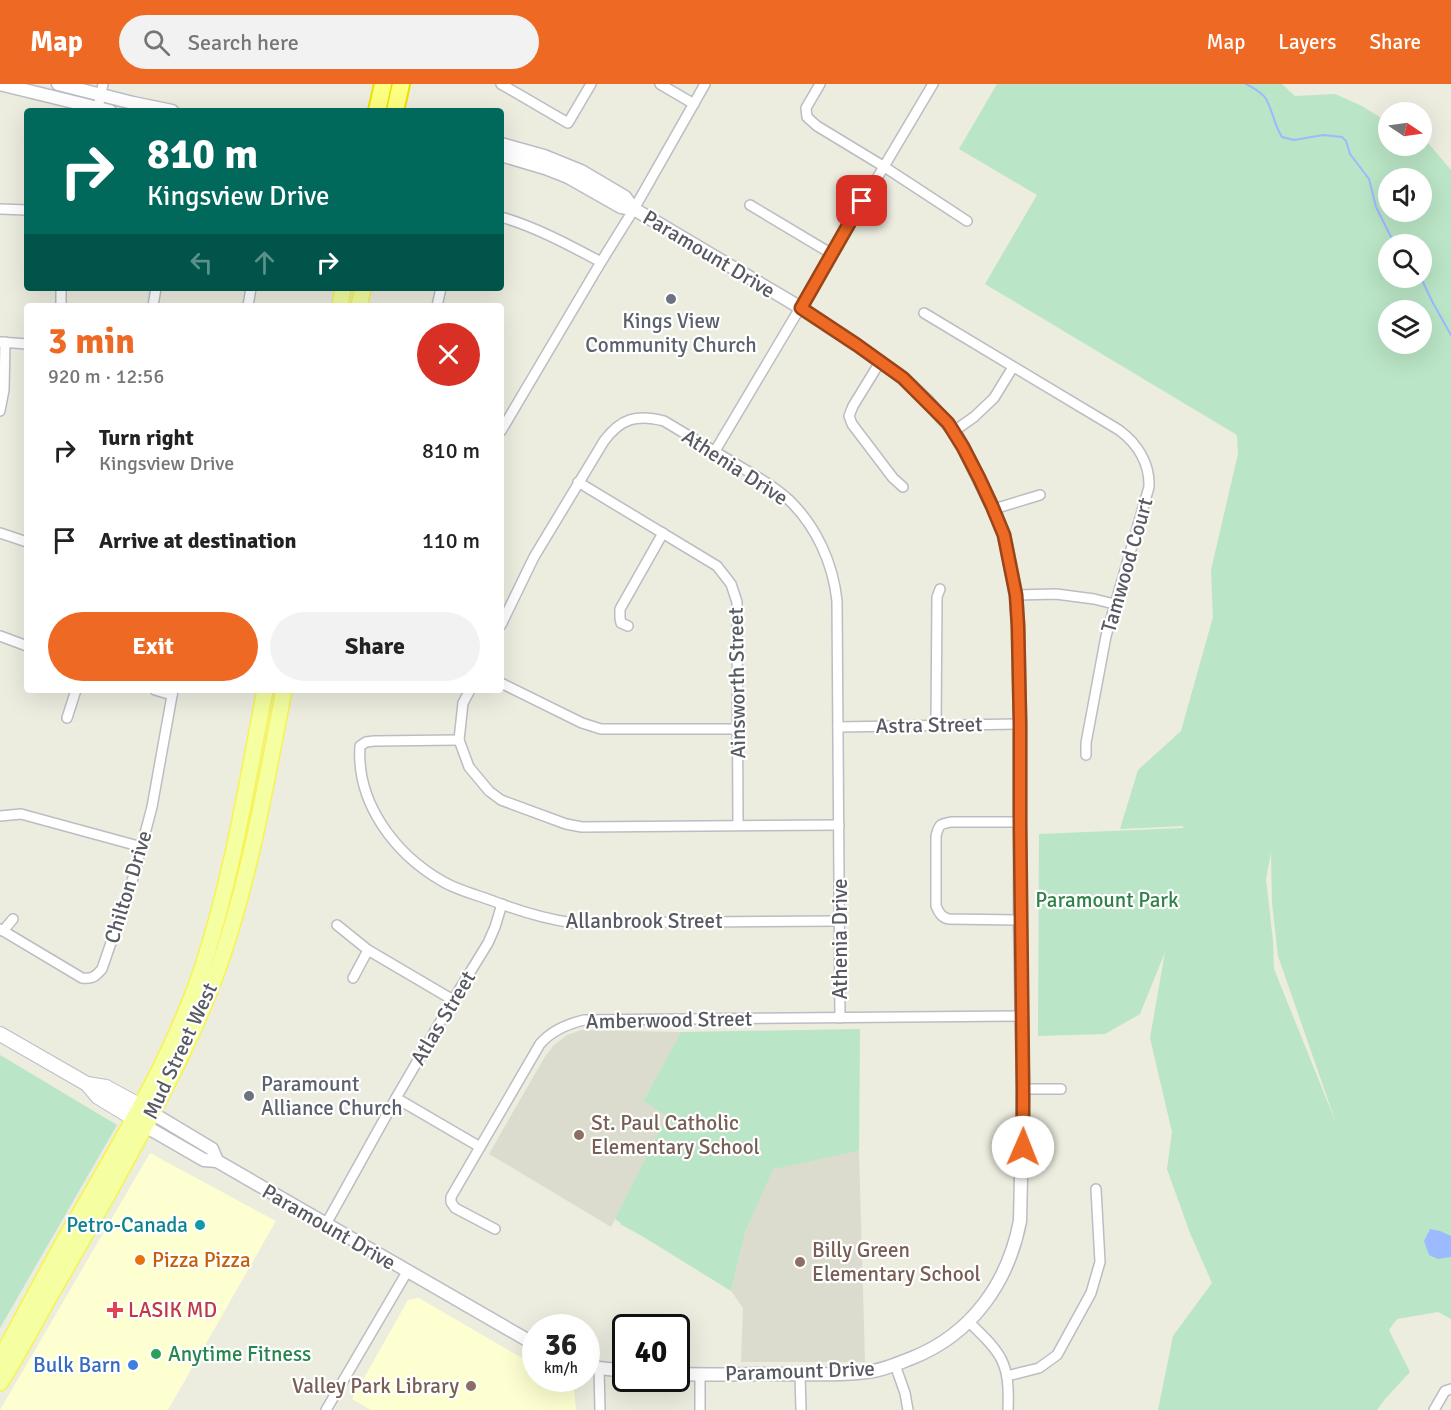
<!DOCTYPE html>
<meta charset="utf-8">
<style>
:root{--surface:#fff;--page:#f2f2f2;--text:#222;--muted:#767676;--accent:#ee6923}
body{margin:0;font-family:Signika,sans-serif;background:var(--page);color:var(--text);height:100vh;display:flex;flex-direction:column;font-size:22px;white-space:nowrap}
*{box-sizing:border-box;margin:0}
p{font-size:20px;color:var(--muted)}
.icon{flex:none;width:33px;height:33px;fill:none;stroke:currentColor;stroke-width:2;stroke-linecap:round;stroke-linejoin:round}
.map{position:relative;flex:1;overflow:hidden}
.details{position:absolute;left:24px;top:219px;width:480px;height:390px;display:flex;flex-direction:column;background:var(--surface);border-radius:6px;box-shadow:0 6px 24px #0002}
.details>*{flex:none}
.top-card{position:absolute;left:24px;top:24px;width:480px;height:183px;border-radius:6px;box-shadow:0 6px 24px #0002;background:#00695c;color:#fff;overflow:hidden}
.needle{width:39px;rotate:103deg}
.tools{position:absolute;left:1378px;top:18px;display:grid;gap:12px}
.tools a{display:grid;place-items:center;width:54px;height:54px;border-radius:50%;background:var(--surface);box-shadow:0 6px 24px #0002;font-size:30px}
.speed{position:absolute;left:522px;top:1230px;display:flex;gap:12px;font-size:30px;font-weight:700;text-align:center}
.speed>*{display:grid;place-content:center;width:78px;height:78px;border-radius:50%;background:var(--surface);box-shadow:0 6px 24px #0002;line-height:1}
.speed small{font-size:15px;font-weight:400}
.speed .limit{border:3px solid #111;border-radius:9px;background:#fff;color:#111}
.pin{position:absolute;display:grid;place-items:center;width:51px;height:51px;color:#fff;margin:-26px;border-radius:12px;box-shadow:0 3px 9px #0006}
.me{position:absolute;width:66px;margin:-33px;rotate:1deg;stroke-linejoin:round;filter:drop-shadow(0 0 4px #0008)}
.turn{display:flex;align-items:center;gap:21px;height:126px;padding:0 24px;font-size:27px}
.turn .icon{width:78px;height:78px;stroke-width:2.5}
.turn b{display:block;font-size:42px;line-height:51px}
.lanes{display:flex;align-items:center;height:57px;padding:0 24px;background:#0003;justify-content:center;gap:30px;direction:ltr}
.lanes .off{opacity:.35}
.round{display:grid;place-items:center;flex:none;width:63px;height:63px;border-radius:32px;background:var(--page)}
.head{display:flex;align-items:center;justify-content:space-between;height:102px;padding:0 24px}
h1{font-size:36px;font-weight:700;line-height:45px;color:var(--accent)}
.cta{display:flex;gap:12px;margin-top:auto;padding:12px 24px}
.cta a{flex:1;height:69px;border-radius:36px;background:var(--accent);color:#fff;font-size:24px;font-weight:700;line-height:69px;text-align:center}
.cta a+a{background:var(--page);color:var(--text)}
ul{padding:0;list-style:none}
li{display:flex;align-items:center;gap:18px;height:90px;padding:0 24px}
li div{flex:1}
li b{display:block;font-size:22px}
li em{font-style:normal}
header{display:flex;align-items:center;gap:36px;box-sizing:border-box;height:84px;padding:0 30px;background:var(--accent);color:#fff}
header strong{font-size:28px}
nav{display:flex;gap:33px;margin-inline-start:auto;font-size:21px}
.search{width:420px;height:54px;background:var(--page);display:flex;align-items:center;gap:15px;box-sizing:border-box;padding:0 21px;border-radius:33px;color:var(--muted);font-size:22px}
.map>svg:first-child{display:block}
.commercial{fill:#fdffd1}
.education{fill:#dcdcce}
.green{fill:#bae5c6;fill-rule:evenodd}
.water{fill:#9cbaff}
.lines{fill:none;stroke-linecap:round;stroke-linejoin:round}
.stream{stroke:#9cbaff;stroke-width:2}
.minor-casing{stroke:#bcbdc4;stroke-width:12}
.tertiary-casing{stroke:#bcbdc4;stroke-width:15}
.secondary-casing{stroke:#bcbdc6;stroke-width:16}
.primary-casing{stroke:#f6f44f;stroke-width:18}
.motorway-casing{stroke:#ebe100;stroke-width:20}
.minor{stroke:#fff;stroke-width:9}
.tertiary{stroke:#fff;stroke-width:12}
.secondary{stroke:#fff;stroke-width:14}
.primary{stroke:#f5ffa1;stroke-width:15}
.motorway{stroke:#fdff83;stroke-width:16}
.route-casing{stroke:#9b4417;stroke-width:15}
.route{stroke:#ee6923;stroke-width:10}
.worship-dot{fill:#6b7280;stroke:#fff;stroke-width:2}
.education-dot{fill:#8d6e63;stroke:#fff;stroke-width:2}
.culture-dot{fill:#0f9aa8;stroke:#fff;stroke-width:2}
.food-dot{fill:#e8710a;stroke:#fff;stroke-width:2}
.health-dot{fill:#e0444e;stroke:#fff;stroke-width:2}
.leisure-dot{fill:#2e9e5b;stroke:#fff;stroke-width:2}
.shop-dot{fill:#3f7fe0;stroke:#fff;stroke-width:2}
.labels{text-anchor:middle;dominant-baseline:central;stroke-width:4.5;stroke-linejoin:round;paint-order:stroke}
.street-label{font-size:21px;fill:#585a61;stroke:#fff}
.worship-label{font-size:21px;fill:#5b616d;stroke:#fff}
.park-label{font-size:21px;fill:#308149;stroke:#fff}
.education-label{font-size:21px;fill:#785e54;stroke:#fff;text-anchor:start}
.culture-label{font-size:21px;fill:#0d838f;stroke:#fff;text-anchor:end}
.food-label{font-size:21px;fill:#c56008;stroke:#fff;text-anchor:start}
.health-label{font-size:21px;fill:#be3a42;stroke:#fff;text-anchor:start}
.leisure-label{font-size:21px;fill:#27864d;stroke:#fff;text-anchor:start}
.shop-label{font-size:21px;fill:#366cbe;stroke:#fff;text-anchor:end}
</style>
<header>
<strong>Map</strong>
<div class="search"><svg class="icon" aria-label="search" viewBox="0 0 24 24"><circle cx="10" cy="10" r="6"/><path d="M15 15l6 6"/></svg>Search here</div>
<nav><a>Map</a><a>Layers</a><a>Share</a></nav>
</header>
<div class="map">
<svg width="1451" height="1326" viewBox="0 0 1451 1326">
<rect width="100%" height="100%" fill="#ececdf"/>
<g class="commercial">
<path d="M150,1069l126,68 -108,189h-168z"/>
<path d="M419,1214l98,57 18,8 1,15h33l4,2 3,30h-205l-19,-11 56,-99z"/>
</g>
<g class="education">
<path d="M582,946l99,2 -38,69 25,15 -57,111 -122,-73 55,-96 10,-13 13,-10z"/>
<path d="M859,1067l6,211h-124l2,-54 -12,-17 14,-58 28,-65z"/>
</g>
<g class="green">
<path d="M997,0h285l13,12 40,-2 27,12 19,12 8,2v26h33v-10l29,34v1149l-13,-7 -41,7 -8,11 21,42 -25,27 -8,11h-219l15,-74 39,-53 -22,-50 -23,-64 5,-37 -22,-94 15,-86 -25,62 -35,20 -67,2 1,-202 144,-6v-2l-63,3 18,-59 43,-39 32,-114 -2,-47 27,-116 -1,-19 -252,-151 52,-89 -78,-46zM1389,94h33v34h-33zM1389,160h33v34h-33zM1389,226h33v34h-33zM1271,768l1,51 6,53 58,167 -62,-154 -1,-28 -7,-62z"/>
<path d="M860,945l-1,122 -86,18 -28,64 -14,58 -89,-55 -22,-12 1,-1 -6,-4 52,-103 -24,-15 38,-69z"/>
<path d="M0,971l117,70 -117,203z"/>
</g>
<path class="water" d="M1430,1145l10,2 11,5v21l-13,2 -9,-4 -5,-14z"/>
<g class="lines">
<g class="stream">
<path d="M1246,0c7,4 16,8 20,15 7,12 8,26 16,38l12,3 29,-5 19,2 4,4 4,13 19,25 7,28 15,30 6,7"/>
<path d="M1421,194l12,25 18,32"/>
</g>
<defs>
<g id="minor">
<path d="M501,0l67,39 23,-39"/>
<path d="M660,0l34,20"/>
<path d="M820,0l-14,24 1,9 10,9 66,40 84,55"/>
<path d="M98,24l5,-24"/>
<path d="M750,121l82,49"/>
<path d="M0,125l27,1"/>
<path d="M501,133c35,10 68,28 100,45"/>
<path d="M61,222v-18"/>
<path d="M153,222l3,-18"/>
<path d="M248,222l3,-18"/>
<path d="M437,222l4,-18"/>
<path d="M924,229l195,117c19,14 31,34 30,57l-43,149 -20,107v12"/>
<path d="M0,258l27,2"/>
<path d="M880,278l-27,44 -4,10 3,8 41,54 10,9"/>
<path d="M0,327l4,-21 1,-48"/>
<path d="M501,347l100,-169 33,-53 71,-125"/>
<path d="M954,347l20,-14 20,-19 19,-31"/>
<path d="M715,367l218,-367"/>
<path d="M578,398l139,84 14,18 6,18 1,223"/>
<path d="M994,425l46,-14"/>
<path d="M0,449l27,9"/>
<path d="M1016,511l40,-1 38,5 20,5"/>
<path d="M501,541l33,-68 70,-116c17,-23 33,-27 60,-20 25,15 50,30 75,45 17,10 35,20 50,34 27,26 44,63 48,101l3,417"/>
<path d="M628,542l-7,-3 -1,-5v-9l43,-76"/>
<path d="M0,552l27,10"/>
<path d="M501,599l81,40 19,6h136"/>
<path d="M155,606l17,5"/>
<path d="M470,606l-7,13 -4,37 10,27 20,24 12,9 65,24 16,3 257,-2"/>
<path d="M67,634l9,-28"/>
<path d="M936,641l1,-128 3,-8"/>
<path d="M838,643l182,-3"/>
<path d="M459,656l-85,1 -8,1 -6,4c-4,57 35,108 82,135 15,9 35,14 51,20 26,10 53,18 80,22l266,-2"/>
<path d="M0,732l21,-2 121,33"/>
<path d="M1020,738h-69c-11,2 -12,2 -15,14v70c3,7 6,12 13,13l71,1"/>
<path d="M337,841l31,25 85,50"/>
<path d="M0,845l82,49c10,1 13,-1 20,-9l32,-94 18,-68 21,-117"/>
<path d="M3,847l10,-12"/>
<path d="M353,894l15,-28"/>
<path d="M1023,1005h38"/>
<path d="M396,1014l84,49"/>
<path d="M326,1140l70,-126 57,-98 35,-57 7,-16 7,-23"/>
<path d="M495,1145l-40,-21 -4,-6v-5l89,-153c12,-14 27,-20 44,-24l437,-4"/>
<path d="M969,1238c33,32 41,40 39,88"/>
<path d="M895,1281l10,28 3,17"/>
<path d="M599,1284l1,42"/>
<path d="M700,1290v36"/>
<path d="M800,1290l1,36"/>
<path d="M1007,1292l32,-8 18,-13 34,-62 9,-31 -4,-73"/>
<path d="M326,1326l81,-138"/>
<path d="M1434,1326l11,-19 6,-2"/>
</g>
<g id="tertiary">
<path d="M0,0l110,27"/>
<path d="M58,0l75,19 39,8"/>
<path d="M501,60l43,12 37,15 44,26 9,12"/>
<path d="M501,71l44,13 23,9 53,30 13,2 167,99 56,37 46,33 25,24 26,29 9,16 29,59 12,29 12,60 2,31 2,98v196l3,169 -3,132c-12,62 -48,113 -108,137 -13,5 -26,11 -39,13 -33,5 -67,3 -101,3 -32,0 -63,1 -96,0"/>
<path d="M152,1029l60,36 5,12"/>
<path d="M145,1042l59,34 13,1 319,184"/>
<path d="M586,1280l13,4 27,3"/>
</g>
<g id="secondary">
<path d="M0,950l87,50 11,13 46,28"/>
<path d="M87,1000l19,3 42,23"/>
</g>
<g id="primary">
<path d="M340,222l3,-18"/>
<path d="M359,222l4,-18"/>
<path d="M0,1276c22,-41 44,-83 67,-124 49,-86 103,-172 135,-267 30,-91 45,-186 63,-279"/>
<path d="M0,1299c19,-30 35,-61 52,-91 21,-36 41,-71 61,-107 41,-76 84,-151 111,-234 28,-85 43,-173 60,-261"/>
</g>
<g id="motorway">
<path d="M377,27l6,-27"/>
<path d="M395,27l6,-27"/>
</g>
</defs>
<use href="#minor" class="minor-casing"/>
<use href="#tertiary" class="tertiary-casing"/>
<use href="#secondary" class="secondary-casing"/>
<use href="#primary" class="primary-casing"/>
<use href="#motorway" class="motorway-casing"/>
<use href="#minor" class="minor"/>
<use href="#tertiary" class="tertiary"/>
<use href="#secondary" class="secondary"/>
<use href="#primary" class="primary"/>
<use href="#motorway" class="motorway"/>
</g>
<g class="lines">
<defs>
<path id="route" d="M862,117l-61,107 56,37 46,33 45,45 15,24 16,31 13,28 12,29 12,60 2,31 2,98v98l3,267v58"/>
</defs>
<use href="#route" class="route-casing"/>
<use href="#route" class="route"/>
</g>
<g class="worship-dot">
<circle cx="671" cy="215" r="6"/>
<circle cx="249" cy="1012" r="6"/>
</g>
<g class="education-dot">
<circle cx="579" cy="1051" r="6"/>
<circle cx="800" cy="1178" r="6"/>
<circle cx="471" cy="1302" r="6"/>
</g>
<circle class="culture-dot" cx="200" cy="1141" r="6"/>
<circle class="food-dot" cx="140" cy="1176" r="6"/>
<path class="health-dot" d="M112 1217h6v6h6v6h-6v6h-6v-6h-6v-6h6z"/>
<circle class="leisure-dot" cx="156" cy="1270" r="6"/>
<circle class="shop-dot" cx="133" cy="1281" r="6"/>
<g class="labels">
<g class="street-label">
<text transform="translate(709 170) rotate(31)">Paramount Drive</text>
<text transform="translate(735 383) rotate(33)">Athenia Drive</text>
<text transform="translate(1127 481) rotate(-74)">Tamwood Court</text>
<text transform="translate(737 599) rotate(-91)">Ainsworth Street</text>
<text transform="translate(929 641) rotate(-1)">Astra Street</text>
<text transform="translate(128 803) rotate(-73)">Chilton Drive</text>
<text x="644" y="837">Allanbrook Street</text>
<text transform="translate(840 855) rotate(-90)">Athenia Drive</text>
<text transform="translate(443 934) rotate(-59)">Atlas Street</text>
<text transform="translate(669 936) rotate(-1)">Amberwood Street</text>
<text transform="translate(180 967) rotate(-65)">Mud Street West</text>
<text transform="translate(329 1143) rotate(30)">Paramount Drive</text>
<text transform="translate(800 1287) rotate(-2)">Paramount Drive</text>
</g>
<g class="worship-label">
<text x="671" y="237">Kings View<tspan x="671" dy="24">Community Church</tspan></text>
<text x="261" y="1000" text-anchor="start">Paramount<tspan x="261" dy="24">Alliance Church</tspan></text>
</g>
<g class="park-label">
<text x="1107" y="816">Paramount Park</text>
</g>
<g class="education-label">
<text x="591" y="1039">St. Paul Catholic<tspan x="591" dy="24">Elementary School</tspan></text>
<text x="812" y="1166">Billy Green<tspan x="812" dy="24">Elementary School</tspan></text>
<text x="459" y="1302" text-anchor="end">Valley Park Library</text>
</g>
<g class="culture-label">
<text x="188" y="1141">Petro-Canada</text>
</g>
<g class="food-label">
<text x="152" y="1176">Pizza Pizza</text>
</g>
<g class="health-label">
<text x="128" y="1226">LASIK MD</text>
</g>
<g class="leisure-label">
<text x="168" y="1270">Anytime Fitness</text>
</g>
<g class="shop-label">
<text x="121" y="1281">Bulk Barn</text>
</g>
</g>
</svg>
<div class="tools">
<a><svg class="needle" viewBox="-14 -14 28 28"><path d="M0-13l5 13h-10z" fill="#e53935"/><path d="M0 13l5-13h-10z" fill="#767676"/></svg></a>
<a><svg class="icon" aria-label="sound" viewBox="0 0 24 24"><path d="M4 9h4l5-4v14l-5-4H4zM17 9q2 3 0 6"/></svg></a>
<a><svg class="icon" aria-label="search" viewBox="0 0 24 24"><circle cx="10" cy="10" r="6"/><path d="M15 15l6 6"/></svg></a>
<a><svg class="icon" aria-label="layers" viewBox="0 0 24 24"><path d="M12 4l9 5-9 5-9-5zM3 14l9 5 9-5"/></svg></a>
</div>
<div class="speed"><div>36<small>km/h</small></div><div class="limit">40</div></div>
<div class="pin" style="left:862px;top:117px;background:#d93025"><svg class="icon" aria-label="arrive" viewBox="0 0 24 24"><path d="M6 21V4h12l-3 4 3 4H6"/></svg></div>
<svg class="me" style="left:1023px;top:1063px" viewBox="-20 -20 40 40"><circle r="19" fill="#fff"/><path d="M0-13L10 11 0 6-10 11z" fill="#ee6923"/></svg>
<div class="top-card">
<div class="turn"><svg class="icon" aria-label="right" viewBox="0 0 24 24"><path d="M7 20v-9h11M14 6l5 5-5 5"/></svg><div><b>810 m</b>Kingsview Drive</div></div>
<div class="lanes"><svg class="icon off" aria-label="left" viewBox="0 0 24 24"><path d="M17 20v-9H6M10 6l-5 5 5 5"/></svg><svg class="icon off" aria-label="ahead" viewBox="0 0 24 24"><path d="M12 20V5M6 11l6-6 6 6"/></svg><svg class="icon" aria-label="right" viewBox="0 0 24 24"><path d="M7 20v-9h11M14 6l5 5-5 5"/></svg></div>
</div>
<section class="details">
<div class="head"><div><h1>3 min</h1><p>920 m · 12:56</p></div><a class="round" style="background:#d93025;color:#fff"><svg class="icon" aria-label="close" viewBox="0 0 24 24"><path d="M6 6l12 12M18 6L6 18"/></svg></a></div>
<ul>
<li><svg class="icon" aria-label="right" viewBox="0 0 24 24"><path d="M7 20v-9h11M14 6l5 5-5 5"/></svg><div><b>Turn right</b><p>Kingsview Drive</p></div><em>810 m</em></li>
<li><svg class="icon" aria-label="arrive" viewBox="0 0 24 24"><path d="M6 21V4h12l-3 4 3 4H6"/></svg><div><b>Arrive at destination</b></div><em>110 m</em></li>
</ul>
<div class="cta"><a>Exit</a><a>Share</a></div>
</section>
</div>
